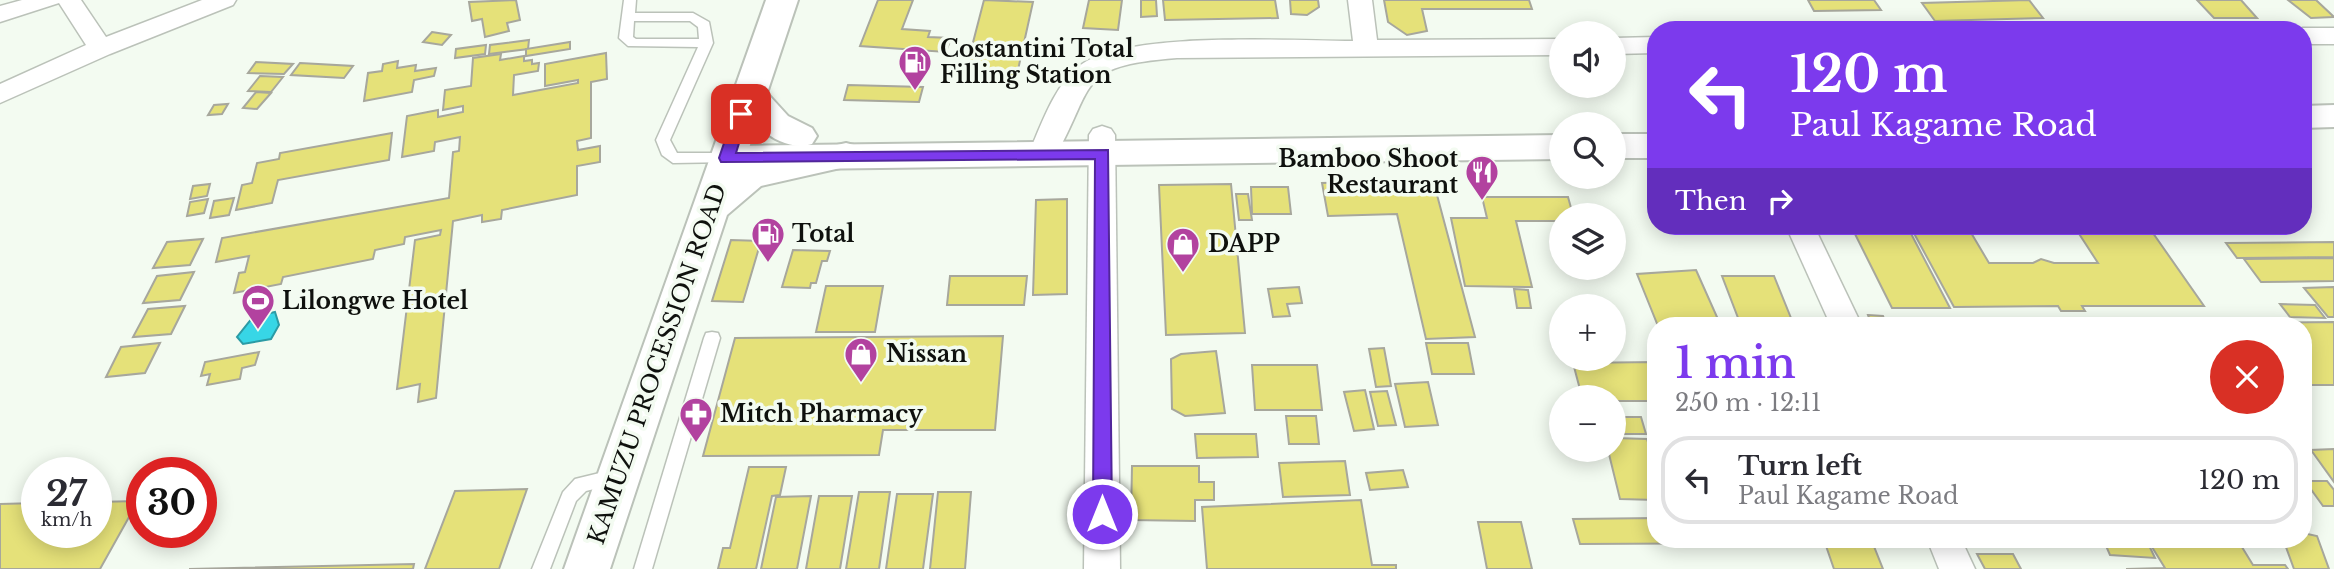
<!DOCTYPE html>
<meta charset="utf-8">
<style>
:root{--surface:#fff;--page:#f7f7f7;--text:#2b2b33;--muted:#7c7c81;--line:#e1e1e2;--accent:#7c3aed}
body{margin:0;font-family:"Libre Baskerville",serif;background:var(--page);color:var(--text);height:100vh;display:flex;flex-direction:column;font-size:26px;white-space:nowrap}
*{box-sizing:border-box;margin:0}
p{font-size:23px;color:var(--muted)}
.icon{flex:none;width:38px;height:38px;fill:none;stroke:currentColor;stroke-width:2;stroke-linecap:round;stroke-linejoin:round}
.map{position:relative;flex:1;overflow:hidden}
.panel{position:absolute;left:1647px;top:317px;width:665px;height:231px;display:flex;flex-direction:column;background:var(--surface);border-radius:28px;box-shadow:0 4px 18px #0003}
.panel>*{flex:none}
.guide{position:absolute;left:1647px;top:21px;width:665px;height:214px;border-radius:28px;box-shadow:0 4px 18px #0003;background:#7c3aed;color:#fff;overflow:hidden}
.buttons{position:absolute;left:1549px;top:21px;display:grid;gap:14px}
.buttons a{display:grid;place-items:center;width:77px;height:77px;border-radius:50%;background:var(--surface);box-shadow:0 4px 18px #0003;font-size:35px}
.speed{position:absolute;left:21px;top:457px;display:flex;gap:14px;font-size:35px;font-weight:700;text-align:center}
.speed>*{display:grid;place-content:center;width:91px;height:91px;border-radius:50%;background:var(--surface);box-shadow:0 4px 18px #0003;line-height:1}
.speed small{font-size:18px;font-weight:400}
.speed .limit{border:10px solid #d22;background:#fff;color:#111}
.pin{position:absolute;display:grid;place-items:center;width:60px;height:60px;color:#fff;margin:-30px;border-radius:14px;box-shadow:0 4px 10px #0006}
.me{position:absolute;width:77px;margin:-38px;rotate:0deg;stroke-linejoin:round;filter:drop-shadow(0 0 5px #0008)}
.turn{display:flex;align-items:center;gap:24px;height:147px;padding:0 28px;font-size:32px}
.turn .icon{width:91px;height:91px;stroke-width:2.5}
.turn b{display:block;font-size:49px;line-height:60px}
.then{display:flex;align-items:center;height:66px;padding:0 28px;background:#0003;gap:14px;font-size:26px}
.round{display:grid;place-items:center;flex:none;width:74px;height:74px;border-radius:37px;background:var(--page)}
.head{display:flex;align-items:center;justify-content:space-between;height:119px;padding:0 28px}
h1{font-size:42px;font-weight:600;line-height:52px;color:var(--accent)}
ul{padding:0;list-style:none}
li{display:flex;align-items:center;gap:21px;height:88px;margin:0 14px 10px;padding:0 14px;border:4px solid var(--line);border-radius:28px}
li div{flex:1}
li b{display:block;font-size:26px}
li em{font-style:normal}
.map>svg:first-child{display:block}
.water{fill:#37d6e6;stroke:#2b9ba5;stroke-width:2}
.building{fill:#e5e179;stroke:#a7a79c;stroke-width:2}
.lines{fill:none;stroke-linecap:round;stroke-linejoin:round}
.lane-casing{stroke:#bbc2b9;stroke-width:3}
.street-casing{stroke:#bbc2b9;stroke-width:3}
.secondary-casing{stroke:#bbc2b9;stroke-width:4}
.highway-casing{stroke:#bbc2b9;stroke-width:4}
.lane{fill:#fff;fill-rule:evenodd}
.street{fill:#fff;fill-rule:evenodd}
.secondary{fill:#fff;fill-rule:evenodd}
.highway{fill:#fff;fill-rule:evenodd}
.route{fill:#7c3aed;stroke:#51269a;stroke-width:2}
.labels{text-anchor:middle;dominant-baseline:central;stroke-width:7;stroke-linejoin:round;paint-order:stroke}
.poi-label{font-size:23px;font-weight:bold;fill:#0f110e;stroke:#f3fbf1;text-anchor:start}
.street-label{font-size:23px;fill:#0f110e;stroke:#f3fbf1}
</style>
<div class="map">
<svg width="2334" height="569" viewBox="0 0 2334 569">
<rect width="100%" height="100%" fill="#f3fbf1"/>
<path class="water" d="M275,312l4,13 -8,14 -28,5 -6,-7 16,-20z"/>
<g class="building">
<path d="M516,0l4,20 -13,3 2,8 -24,6 -3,-18 -10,2 -3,-19z"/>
<path d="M878,0h35l-11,29 28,2 -2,6 23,1 -5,14 -86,-6z"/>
<path d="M984,0l49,2 -17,77 -52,-2z"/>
<path d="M1089,0h33l-4,30 -35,-2z"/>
<path d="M1141,0h15l1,16 -16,1z"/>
<path d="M1163,0h112l3,18 -113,2z"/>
<path d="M1290,0h28l1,7 -12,8 -16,-1z"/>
<path d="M1384,0h145l3,9h-110l5,22 -20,4 -19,-13z"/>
<path d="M1808,0h66l7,10 -67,1z"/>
<path d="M2029,0l14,18 -108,3 -13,-18z"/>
<path d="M2197,0h44l16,18h-43z"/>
<path d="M2288,0h28l18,17 -23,1z"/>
<path d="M432,32l19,3 -9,10 -19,-3z"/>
<path d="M529,40l-1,9 -39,5 1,-9z"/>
<path d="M570,42v7l-44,7v-7z"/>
<path d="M486,45l-1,9 -30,4 1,-9z"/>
<path d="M606,53l1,26 -16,3v56l-14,3 1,9 22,-4v16l-23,4v29l-75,15 -1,9 -19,3v-7l-29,6 -17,177 -18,4 2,-18 -23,5 18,-149 25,-5 1,-5 -36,7 -1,7 -29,6 -2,9 -90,18 -2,7 -47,9 5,-20 6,-1 4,-16 -33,6 6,-24 227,-40 4,-46 6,-1 1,-14 -25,5 -1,9 -32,6 5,-41 31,-6v7l25,-5v-6l-20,4 2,-20 26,-4 2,-28 28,-4 -1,6 24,-4v5l8,-1v4l7,-1 -1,8 -24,4 -1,20 65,-12v-3l-33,6v-22z"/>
<path d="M398,61l-1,7 19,-3 -1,6 21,-3 -2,8 -20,4 -2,12 -48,9 4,-28 14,-2 1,-7z"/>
<path d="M256,62l37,2 -9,10 -36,-1z"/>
<path d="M300,63l53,3 -9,12 -53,-3z"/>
<path d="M260,76l23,1 -12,15 -23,-1z"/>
<path d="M848,85l75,2 -4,15 -75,-2z"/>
<path d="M256,92l15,1 -14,16 -14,-1z"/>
<path d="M228,104l-6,10 -14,1 6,-10z"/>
<path d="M392,133l-3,27 -111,20 -6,23 -36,7 6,-25 10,-2 5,-20 22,-4 1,-6z"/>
<path d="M1433,180l42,157 -49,2 -29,-125 -69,2 -6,-33z"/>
<path d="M210,184l-3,12 -17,3 3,-13z"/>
<path d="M1231,184l14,149 -79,2 -7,-150z"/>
<path d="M1251,187h37l3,27h-39z"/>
<path d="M1236,194h12l4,26h-13z"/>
<path d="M1482,197h86l5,18h-12v6h-45l16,66 -67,-1 -14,-68h36z"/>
<path d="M234,198l-5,17 -19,3 4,-17z"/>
<path d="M208,199l-4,14 -17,3 3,-14z"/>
<path d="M1067,199v95l-34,1 3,-95z"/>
<path d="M1851,226h56l43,82h-58z"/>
<path d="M1910,226h57l22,37h44l8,-4 13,4h44l-24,-37h74l56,80h-122l3,5h-24l-3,-5 -104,1z"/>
<path d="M203,239l-13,26 -37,3 14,-26z"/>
<path d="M731,240l30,1 -18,61 -31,-1z"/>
<path d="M2334,242v15l-97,1 -11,-15z"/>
<path d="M793,250l37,1 -3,10h-5l-6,22h-5l-1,5 -28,-1z"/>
<path d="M2334,258v23l-73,1 -17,-23z"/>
<path d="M1696,270l25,56h-63l-21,-52z"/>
<path d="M194,272l-14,28 -37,3 14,-27z"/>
<path d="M950,276h77l-3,29h-77z"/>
<path d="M1722,276h52l19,47h-53z"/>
<path d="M826,286h57l-8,46h-59z"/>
<path d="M1299,287l3,16 -15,1 3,12 -17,1 -5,-28z"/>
<path d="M2334,287v30h-6l-24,-29z"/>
<path d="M1514,289l14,1 3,18h-14z"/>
<path d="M2280,304l35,1 10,13 -35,-1z"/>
<path d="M185,306l-14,28 -38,3 15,-28z"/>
<path d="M1868,315l15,1 4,10h-15z"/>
<path d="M2119,321l68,1 2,4h-67z"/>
<path d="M2334,322v63h-31v-59h-86l-2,-3z"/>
<path d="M1003,336l-8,94h-112l-4,25 -176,1 32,-118z"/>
<path d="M160,343l-15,30 -39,4 15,-30z"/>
<path d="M1426,343h42l6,31h-42z"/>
<path d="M1384,348l7,38 -15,1 -7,-38z"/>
<path d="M1216,351l9,62 -40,3 -13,-7 -1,-50 10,-5z"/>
<path d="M259,352l-4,13 -13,3 -2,11 -33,6 3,-11 -9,2 4,-14z"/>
<path d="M1656,362v39h-42v-4h-32l-9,-34z"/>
<path d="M1252,365h65l5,45h-67z"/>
<path d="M1428,382l10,43 -33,2 -10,-43z"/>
<path d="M1365,390l9,39 -20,2 -10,-39z"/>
<path d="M1387,391l9,34 -18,1 -8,-34z"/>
<path d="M1286,416h30l3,28h-30z"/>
<path d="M1618,417h23l5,17h-23z"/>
<path d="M1195,434h61l2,23 -61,1z"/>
<path d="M1614,438l33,1 9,29v32l-36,-1 -12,-49h6z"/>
<path d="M2334,449v33l-23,-32z"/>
<path d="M1345,461l5,34 -67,2 -4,-34z"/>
<path d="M1132,466h67v16h15v18h-19v21l-64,-1z"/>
<path d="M749,467h37l-6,28 -8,1 -16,73h-38l5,-21h7z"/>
<path d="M1403,470l5,17 -38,3 -4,-17z"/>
<path d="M2305,481h22l7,9v16h-11z"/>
<path d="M527,489l-28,80h-74l30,-78z"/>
<path d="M859,492h31l-11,77h-33z"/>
<path d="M938,492h33l-6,77h-35z"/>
<path d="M897,494h36l-10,75h-37z"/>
<path d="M811,496l-14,73h-36l15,-72z"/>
<path d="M819,496h33l-12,73h-34z"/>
<path d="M1361,500l11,65h24v4h-189l-5,-62z"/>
<path d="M138,501l-38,68h-100v-65l37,-1v29h59v-30z"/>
<path d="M1656,518v21h123l1,4 -200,1 -7,-25z"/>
<path d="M1478,522h43l11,47h-45z"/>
<path d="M2303,533l14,3 12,33h-35l-11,-30h20z"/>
<path d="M1809,539h62l12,30h-49l-8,-23h-14z"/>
<path d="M2103,539h43l9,19 -45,-3z"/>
<path d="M2147,539h90l16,26h32l3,4h-162l39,-1z"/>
<path d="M1977,554h36l8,15h-36z"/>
<path d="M414,564l-1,5h-224z"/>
</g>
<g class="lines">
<defs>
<g id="lane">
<path d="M624,0h12l-1,13h58l16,9 4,21 -43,97 7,13h50l5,1 2,4 -2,4 -59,1 -11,-8 -6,-15 42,-93 -70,-1 -9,-8zM634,21h56l8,6 1,12h-63l-3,-2z"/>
<path d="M712,332l6,1 2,5 -68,231h-18l70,-231 2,-5z"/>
<path d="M616,469l6,3 3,5 -3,5 -36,9 -10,10 -26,68h-18l31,-77 12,-13z"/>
</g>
<g id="street">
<path d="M22,0h59l25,37 96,-37h34l-3,5 -123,49 -110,49v-19l86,-39 -27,-42 -59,19v-16z"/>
<path d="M1348,0h24l5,40 184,-1v16l-384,3c-105,8 -80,28 -125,104l-10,2 -10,-2 -4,-7c13,-29 25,-67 50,-88 44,-37 214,-26 275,-26z"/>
<path d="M2303,28h31v16h-31v-14h-6z"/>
<path d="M1656,37v16l-42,1v-16z"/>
<path d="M1102,126l9,3 4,6 5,434h-36l5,-434 4,-6z"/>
<path d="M1786,226h28l48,100h-31z"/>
<path d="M1927,539h34l14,30h-36z"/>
</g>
<g id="secondary">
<path d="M2334,105v22l-31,1v-22z"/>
<rect x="1614" y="134" width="42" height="24"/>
<path d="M1561,135v24l-834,11 -12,-3 -6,-9 6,-9 12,-3z"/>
</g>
<path id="highway" d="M766,0h32l-31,93 21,23 24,12 5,8 -5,8c-20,6 -42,-5 -55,-20l-14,42 103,-23 12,3 6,9 -6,9 -97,22 -34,29 -117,354h-46z"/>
</defs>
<use href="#lane" class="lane-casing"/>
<use href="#street" class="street-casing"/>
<use href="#secondary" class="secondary-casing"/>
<use href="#highway" class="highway-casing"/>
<use href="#lane" class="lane"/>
<use href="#street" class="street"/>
<use href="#secondary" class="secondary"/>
<use href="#highway" class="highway"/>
</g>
<path class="route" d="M741,109l7,5 -12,39 372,-3 4,364 -3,5h-13l-3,-5 2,-355 -374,3 -2,-4 15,-44z"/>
<defs>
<symbol id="fuel-pin" viewBox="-11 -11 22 30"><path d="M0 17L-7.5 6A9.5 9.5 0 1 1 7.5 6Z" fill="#b2429f" stroke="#f3fbf1"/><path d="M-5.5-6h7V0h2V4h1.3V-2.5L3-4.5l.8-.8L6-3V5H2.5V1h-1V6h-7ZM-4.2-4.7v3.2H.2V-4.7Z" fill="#fff"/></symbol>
<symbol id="restaurant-pin" viewBox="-11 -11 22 30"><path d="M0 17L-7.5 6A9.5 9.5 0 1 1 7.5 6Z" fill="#b2429f" stroke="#f3fbf1"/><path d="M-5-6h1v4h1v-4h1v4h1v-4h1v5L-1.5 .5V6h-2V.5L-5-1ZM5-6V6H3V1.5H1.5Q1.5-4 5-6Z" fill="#fff"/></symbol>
<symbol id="shop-pin" viewBox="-11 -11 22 30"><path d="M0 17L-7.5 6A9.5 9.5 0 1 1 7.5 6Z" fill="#b2429f" stroke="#f3fbf1"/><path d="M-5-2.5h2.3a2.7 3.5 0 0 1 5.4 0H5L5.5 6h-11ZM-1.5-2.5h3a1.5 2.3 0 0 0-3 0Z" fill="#fff"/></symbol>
<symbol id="stadium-pin" viewBox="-11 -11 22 30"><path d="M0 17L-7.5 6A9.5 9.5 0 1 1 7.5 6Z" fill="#b2429f" stroke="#f3fbf1"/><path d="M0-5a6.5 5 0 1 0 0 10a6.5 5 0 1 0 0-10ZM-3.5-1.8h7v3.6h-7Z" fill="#fff"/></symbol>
<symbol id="pharmacy-pin" viewBox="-11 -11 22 30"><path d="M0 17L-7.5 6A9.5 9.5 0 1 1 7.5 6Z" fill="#b2429f" stroke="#f3fbf1"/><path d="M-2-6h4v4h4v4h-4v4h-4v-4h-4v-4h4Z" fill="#fff"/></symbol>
</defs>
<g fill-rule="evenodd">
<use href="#fuel-pin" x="896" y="43" width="38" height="52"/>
<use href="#restaurant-pin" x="1463" y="153" width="38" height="52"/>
<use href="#fuel-pin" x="749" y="215" width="38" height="52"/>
<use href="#shop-pin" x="1164" y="225" width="38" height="52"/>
<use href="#stadium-pin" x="239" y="282" width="38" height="52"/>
<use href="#shop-pin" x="842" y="335" width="38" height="52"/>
<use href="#pharmacy-pin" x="677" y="395" width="38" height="52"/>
</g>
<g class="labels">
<g class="poi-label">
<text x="940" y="49">Costantini Total<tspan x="940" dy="26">Filling Station</tspan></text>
<text x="1458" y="159" text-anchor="end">Bamboo Shoot<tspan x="1458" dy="26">Restaurant</tspan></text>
<text x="792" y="234">Total</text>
<text x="1208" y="244">DAPP</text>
<text x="282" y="301">Lilongwe Hotel</text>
<text x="886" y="354">Nissan</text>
<text x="720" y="414">Mitch Pharmacy</text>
</g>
<g class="street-label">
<text transform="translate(657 364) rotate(-71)">KAMUZU PROCESSION ROAD</text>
</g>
</g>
</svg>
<div class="buttons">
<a><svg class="icon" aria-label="sound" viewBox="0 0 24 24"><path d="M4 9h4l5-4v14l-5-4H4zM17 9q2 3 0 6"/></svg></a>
<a><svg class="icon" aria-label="search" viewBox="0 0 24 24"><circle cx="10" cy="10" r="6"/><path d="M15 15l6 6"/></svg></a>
<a><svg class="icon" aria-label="layers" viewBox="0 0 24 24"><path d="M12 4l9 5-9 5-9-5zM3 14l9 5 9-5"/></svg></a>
<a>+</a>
<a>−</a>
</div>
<div class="speed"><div>27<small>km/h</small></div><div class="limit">30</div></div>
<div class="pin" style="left:741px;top:114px;background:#d93025"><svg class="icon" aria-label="arrive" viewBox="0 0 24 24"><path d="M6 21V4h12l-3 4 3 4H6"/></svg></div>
<svg class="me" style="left:1102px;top:514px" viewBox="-20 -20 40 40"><circle r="17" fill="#7c3aed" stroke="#fff" stroke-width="3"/><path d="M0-11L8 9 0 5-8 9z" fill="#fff"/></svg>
<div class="guide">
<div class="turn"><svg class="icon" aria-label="left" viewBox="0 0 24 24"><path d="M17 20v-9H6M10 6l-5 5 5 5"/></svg><div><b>120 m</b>Paul Kagame Road</div></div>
<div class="then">Then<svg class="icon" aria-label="right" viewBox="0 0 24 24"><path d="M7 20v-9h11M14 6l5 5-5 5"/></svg></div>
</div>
<section class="panel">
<div class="head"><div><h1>1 min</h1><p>250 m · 12:11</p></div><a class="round" style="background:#d93025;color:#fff"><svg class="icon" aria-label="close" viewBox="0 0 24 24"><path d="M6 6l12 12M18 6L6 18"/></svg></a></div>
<ul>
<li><svg class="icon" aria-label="left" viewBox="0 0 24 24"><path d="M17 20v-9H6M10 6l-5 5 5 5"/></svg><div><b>Turn left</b><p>Paul Kagame Road</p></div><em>120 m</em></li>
</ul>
</section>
</div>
